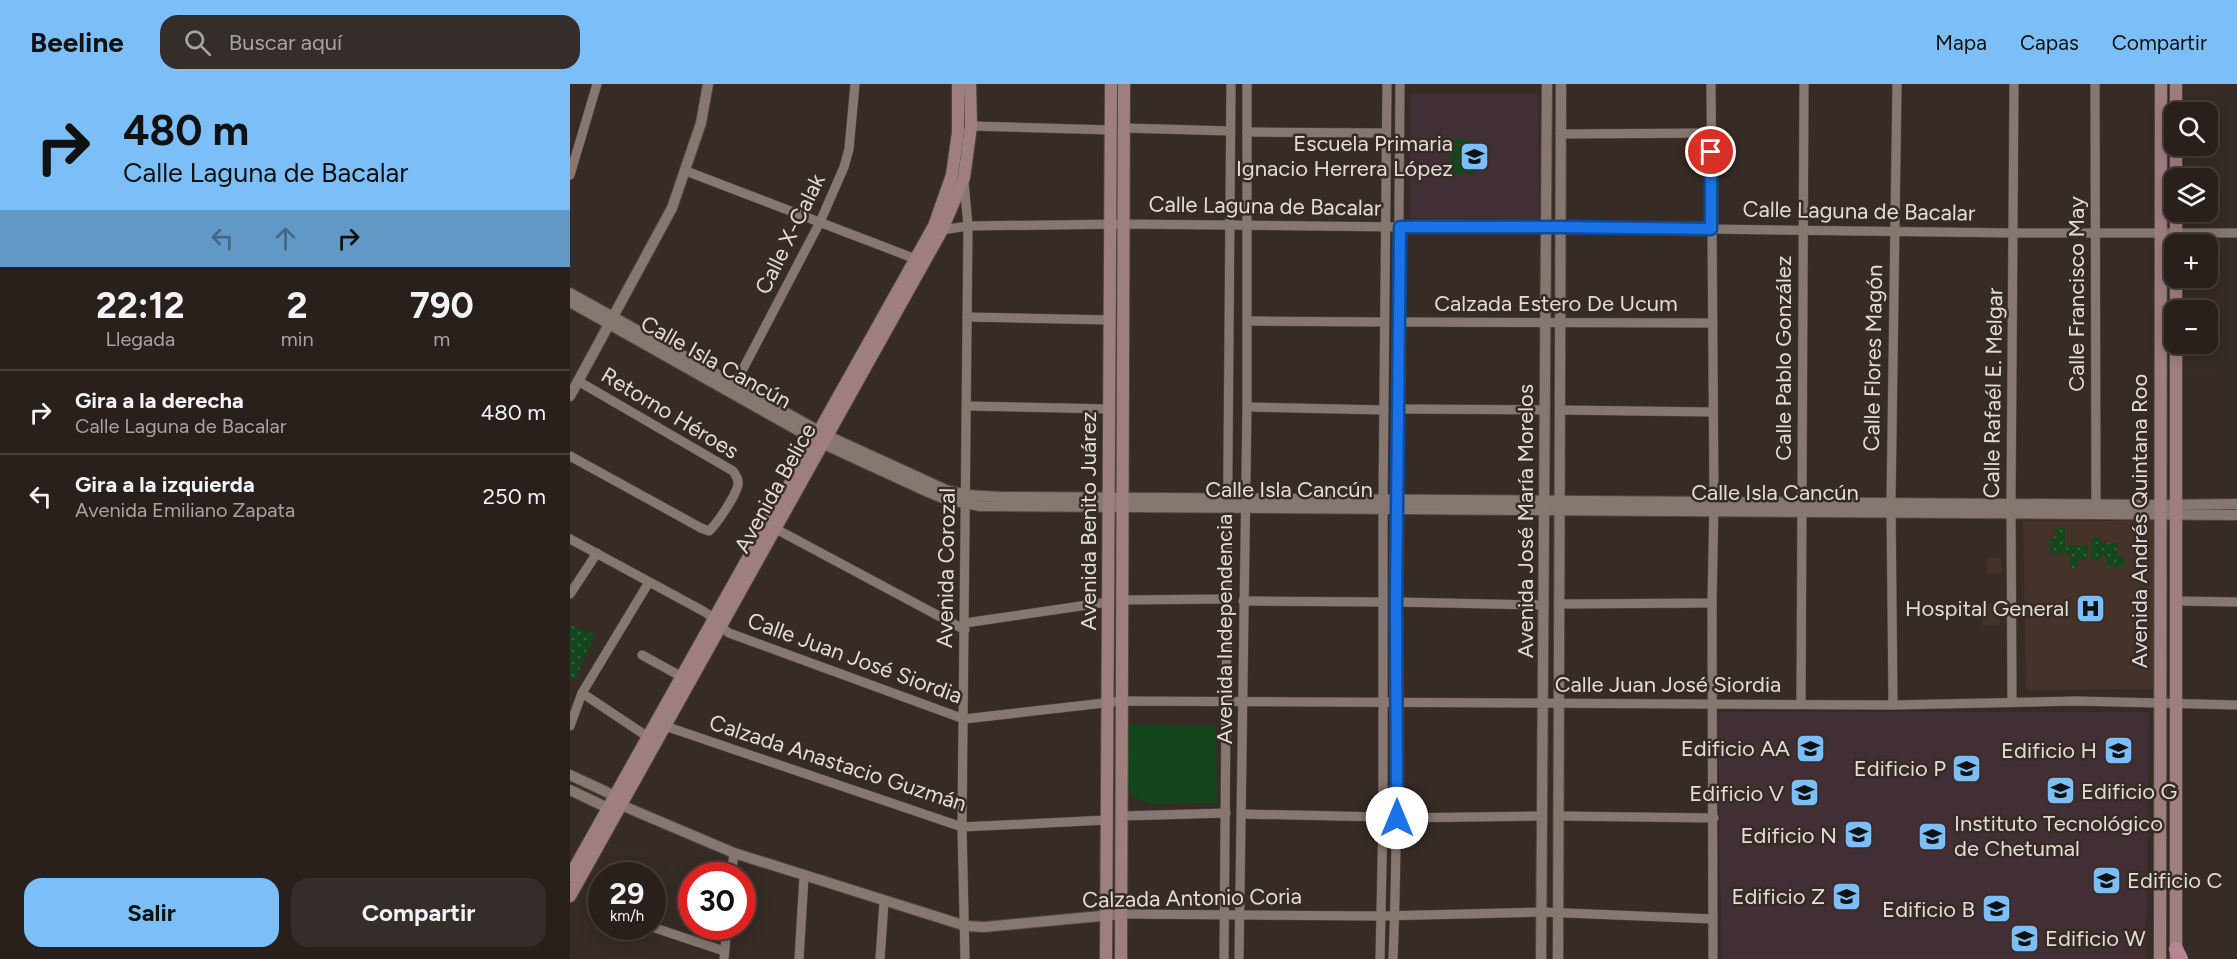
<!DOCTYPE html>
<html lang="es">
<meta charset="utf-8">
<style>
:root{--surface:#29201c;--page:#352d29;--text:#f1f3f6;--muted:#a5a3a3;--line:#453e3b;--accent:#7bbef8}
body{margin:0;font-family:Figtree,sans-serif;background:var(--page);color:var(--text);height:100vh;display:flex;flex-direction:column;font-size:22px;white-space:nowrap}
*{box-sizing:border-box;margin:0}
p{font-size:20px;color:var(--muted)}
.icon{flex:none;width:33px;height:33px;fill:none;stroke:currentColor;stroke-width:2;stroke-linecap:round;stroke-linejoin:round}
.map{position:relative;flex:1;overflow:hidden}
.details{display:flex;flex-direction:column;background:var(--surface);width:570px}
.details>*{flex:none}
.hud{background:#7bbef8;color:#111;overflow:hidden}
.buttons{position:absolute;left:1594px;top:18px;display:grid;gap:12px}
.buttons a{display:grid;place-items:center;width:54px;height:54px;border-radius:12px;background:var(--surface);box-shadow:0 3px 15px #0003,0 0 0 2px var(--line);font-size:30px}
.speed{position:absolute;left:18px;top:778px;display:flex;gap:12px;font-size:30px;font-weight:700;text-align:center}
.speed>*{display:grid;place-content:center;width:78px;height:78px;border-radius:50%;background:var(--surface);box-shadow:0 3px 15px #0003,0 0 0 2px var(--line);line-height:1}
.speed small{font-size:15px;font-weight:400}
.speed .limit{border:9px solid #d22;background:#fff;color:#111}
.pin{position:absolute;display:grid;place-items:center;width:51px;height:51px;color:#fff;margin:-26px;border:3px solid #fff;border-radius:50%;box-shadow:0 2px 6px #0007}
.me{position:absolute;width:66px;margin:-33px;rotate:0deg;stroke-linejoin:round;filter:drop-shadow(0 0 4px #0008)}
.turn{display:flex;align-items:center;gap:21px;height:126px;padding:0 24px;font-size:27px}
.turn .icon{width:78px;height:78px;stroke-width:2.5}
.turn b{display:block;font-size:42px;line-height:51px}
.lanes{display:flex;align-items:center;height:57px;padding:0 24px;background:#0003;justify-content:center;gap:30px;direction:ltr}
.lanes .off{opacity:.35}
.eta{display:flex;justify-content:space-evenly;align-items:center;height:102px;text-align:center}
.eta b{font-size:36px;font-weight:700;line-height:42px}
.primary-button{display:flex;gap:12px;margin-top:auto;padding:12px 24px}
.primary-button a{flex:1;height:69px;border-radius:18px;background:var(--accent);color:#111;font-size:24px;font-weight:700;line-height:69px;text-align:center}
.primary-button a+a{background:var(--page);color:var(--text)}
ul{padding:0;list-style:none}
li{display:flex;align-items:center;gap:18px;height:84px;padding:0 24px;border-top:2px solid var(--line)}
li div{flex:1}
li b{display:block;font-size:22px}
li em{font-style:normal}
header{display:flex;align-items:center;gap:36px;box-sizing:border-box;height:84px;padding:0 30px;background:var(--accent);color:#111}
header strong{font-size:28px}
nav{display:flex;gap:33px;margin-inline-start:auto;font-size:21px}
.search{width:420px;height:54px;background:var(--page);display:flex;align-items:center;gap:15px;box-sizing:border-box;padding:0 21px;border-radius:18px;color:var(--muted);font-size:22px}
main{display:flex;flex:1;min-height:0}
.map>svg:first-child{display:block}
.built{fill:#45332a}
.education{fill:#422f35}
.grass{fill:#13471b}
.park{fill:url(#park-dots)}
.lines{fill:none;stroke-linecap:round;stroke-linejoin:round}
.minor-casing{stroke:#514742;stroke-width:10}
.tertiary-casing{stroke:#514742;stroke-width:12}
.secondary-casing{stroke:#514742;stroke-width:14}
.primary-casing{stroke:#514742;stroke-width:15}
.minor{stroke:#867770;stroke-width:9}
.tertiary{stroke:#867770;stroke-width:10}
.secondary{stroke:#9f7e80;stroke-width:12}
.primary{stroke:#b78591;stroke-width:14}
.route-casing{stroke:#114b97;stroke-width:15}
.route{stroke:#1a73e8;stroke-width:10}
.labels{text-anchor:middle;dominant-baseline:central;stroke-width:5;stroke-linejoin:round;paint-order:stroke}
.poi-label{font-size:22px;fill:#e3dbd7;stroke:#372b25;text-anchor:end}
.street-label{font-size:22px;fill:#e3dbd7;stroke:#372b25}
</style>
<header>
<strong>Beeline</strong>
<div class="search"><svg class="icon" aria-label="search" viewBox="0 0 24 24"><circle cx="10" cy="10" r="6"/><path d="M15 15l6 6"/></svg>Buscar aquí</div>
<nav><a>Mapa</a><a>Capas</a><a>Compartir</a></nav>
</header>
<main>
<section class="details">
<div class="hud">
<div class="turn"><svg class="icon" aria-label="right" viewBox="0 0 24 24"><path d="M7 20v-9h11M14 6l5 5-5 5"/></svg><div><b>480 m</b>Calle Laguna de Bacalar</div></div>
<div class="lanes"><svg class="icon off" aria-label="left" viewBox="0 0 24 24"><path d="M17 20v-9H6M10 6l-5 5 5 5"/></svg><svg class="icon off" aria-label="ahead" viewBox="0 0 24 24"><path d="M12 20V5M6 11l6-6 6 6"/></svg><svg class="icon" aria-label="right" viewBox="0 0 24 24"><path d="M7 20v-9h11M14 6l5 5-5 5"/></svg></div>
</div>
<div class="eta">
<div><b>22:12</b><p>Llegada</p></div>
<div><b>2</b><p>min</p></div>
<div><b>790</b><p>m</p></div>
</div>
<ul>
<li><svg class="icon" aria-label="right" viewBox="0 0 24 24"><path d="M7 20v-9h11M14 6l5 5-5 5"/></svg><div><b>Gira a la derecha</b><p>Calle Laguna de Bacalar</p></div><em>480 m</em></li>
<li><svg class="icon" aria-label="left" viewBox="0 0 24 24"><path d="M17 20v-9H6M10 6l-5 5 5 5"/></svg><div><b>Gira a la izquierda</b><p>Avenida Emiliano Zapata</p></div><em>250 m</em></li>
</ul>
<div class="primary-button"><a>Salir</a><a>Compartir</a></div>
</section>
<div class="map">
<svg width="1667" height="875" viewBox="0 0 1667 875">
<defs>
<pattern id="park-dots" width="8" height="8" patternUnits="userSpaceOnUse" patternTransform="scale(1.5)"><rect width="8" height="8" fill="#13471b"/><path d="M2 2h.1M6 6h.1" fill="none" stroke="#35613b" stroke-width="1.8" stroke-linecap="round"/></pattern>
</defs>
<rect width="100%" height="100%" fill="#372b25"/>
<g class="built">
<path d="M1453,437h131l1,168 -129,1z"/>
<path d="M1416,474h15l1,15 -15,1z"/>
<rect x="1412" y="519" width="18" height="22"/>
</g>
<g class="education">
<path d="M840,10h128l1,125 -129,-1z"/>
<path d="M1148,628h431l-3,247h-425z"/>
</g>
<g class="grass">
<path d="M880,56h23l1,34h-24z"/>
<path d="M551,641l95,1 1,77 -67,1 -17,-8 -13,-17z"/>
</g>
<g class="park">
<path d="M1485,444h10v17h23v15h-10v8h-8v-14h-20v-15h5z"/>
<path d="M1522,453h8l1,6h16v12l7,2v9l-17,1 -1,-12h-5v5h-9z"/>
<path d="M0,541l25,10 -20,44h-5z"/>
</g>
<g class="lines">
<defs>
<g id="minor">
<path d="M1141,0l3,418 -2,101 1,356"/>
<path d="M1525,0l1,421"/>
<path d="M401,42l140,4"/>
<path d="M554,44l106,3"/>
<path d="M677,48l139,1"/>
<path d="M990,50l151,-1"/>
<path d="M116,87l235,90"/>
<path d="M0,91l27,-91"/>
<path d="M394,98l4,44 -6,601 3,132"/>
<path d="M372,146l26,-4 155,-2 277,3h160l454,6h223"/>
<path d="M397,233l143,3"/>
<path d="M678,237l136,1"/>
<path d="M830,238l312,1"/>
<path d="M162,306l88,-168 24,-55 5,-18 6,-65"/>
<path d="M397,322l142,3"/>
<path d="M677,323l137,3"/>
<path d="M829,325l146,1"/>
<path d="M990,326l152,2"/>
<path d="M0,372l131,72 8,3c8,-7 27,-36 29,-46 1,-6 -2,-9 -5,-14l-155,-90"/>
<path d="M206,445l189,101"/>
<path d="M0,455l133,72c11,6 16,15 26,22l235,86 158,-18 771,4 184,-4 160,4"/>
<path d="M0,510l27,-41"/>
<path d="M552,516l105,-1"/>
<path d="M673,517l140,1"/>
<path d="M1606,517l61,1"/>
<path d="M826,518l148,3"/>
<path d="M989,520l153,-1"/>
<path d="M395,539l143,-21"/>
<path d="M72,571l40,22"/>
<path d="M12,609l66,44"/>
<path d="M1442,618l-1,-198 3,-420"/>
<path d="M1231,620l3,-620"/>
<path d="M1323,621l-2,-202 6,-419"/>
<path d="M0,642l12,-33 67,-111"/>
<path d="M95,642l297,101 145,-7"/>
<path d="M672,730l141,3"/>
<path d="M552,732l104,-3"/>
<path d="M988,732l156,2"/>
<path d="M827,734l145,-2"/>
<path d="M161,792l3,-23"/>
<path d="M552,830l259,2 161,-4 171,7"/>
<path d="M82,843l72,24"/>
<path d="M154,875l3,-32"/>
<path d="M229,875l5,-82"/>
<path d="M310,875l4,-57"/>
<path d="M654,875l7,-875"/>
<path d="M669,875l8,-552v-323"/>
<path d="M810,875l3,-142v-317l4,-416"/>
<path d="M823,875c5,-119 3,-239 3,-358 0,-172 4,-345 4,-517"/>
</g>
<g id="tertiary">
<path d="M0,209l258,143 118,54 21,5 34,2 1159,8 77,-1"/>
<path d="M0,218l245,138 113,52 17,7 35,7 1257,9"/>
<path d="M0,312l102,-188 29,-85 7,-39"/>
<path d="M0,691l45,21 4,7"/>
<path d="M0,706l38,18 9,-2"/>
<path d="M51,721l113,48 232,73 18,1 138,-13"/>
<path d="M971,875l6,-875"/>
<path d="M988,875l3,-875"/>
</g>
<g id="secondary">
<path d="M1606,0v28"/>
<path d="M1606,62v32"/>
<path d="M1606,160v-32"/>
<path d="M1606,226v-32"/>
<path d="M1606,260v614"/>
<path d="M0,792l364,-650 18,-51 6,-43v-48"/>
<path d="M0,812l372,-666 22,-52 7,-52 -1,-42"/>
<path d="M536,875l5,-875"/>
<path d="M551,875l3,-875"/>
<path d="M1590,875l1,-875"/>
</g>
<path id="primary" d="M1606,865l5,10"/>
</defs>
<use href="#minor" class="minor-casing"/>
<use href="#tertiary" class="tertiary-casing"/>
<use href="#secondary" class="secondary-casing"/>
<use href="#primary" class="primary-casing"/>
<use href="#minor" class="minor"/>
<use href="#tertiary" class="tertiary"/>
<use href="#secondary" class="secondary"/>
<use href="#primary" class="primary"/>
</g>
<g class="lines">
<defs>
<path id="route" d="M827,734l-1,-216 4,-375h160l151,2v-77"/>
</defs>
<use href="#route" class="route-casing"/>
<use href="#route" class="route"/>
</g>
<defs>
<symbol id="school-square" viewBox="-11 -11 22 22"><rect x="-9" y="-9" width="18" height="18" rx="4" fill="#7bbef8" stroke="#372b25"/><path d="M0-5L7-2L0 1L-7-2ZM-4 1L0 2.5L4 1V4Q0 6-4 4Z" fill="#111"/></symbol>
<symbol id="hospital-square" viewBox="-11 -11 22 22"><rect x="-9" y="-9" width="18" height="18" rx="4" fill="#7bbef8" stroke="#372b25"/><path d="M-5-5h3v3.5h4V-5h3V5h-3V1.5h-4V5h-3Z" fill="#111"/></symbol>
<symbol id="university-square" viewBox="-11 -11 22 22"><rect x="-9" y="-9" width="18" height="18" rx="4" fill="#7bbef8" stroke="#372b25"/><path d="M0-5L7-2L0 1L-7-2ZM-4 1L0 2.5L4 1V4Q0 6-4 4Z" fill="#111"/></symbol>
</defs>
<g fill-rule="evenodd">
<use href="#school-square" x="888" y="56" width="33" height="33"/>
<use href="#hospital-square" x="1504" y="508" width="33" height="33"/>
<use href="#university-square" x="1224" y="648" width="33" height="33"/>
<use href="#university-square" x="1532" y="650" width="33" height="33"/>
<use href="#university-square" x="1380" y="668" width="33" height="33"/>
<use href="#university-square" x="1474" y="690" width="33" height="33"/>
<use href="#university-square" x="1218" y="692" width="33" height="33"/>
<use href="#university-square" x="1272" y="734" width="33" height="33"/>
<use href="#university-square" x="1346" y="736" width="33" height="33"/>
<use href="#university-square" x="1520" y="780" width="33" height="33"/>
<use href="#university-square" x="1260" y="796" width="33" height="33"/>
<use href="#university-square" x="1410" y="808" width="33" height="33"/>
<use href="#university-square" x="1438" y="838" width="33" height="33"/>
</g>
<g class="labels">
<g class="poi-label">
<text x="883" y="59">Escuela Primaria<tspan x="883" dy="25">Ignacio Herrera López</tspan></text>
<text x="1499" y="524">Hospital General</text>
<text x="1220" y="664">Edificio AA</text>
<text x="1527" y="666">Edificio H</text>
<text x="1376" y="684">Edificio P</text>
<text x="1511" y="707" text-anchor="start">Edificio G</text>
<text x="1214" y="709">Edificio V</text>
<text x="1384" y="739" text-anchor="start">Instituto Tecnológico<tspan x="1384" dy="25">de Chetumal</tspan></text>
<text x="1267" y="751">Edificio N</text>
<text x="1557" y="796" text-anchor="start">Edificio C</text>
<text x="1255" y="812">Edificio Z</text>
<text x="1405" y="825">Edificio B</text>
<text x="1475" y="854" text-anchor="start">Edificio W</text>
</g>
<g class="street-label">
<text transform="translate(695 122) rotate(1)">Calle Laguna de Bacalar</text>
<text transform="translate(1289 127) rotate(1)">Calle Laguna de Bacalar</text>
<text transform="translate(220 150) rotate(-64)">Calle X-Calak</text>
<text transform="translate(1506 210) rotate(-90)">Calle Francisco May</text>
<text x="986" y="219">Calzada Estero De Ucum</text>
<text transform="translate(1213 274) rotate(-90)">Calle Pablo González</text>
<text transform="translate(1303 274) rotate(-89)">Calle Flores Magón</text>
<text transform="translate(146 278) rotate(29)">Calle Isla Cancún</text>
<text transform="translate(1423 309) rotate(-89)">Calle Rafaél E. Melgar</text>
<text transform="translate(100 329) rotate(31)">Retorno Héroes</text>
<text transform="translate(205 404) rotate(-61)">Avenida Belice</text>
<text x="719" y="405">Calle Isla Cancún</text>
<text x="1205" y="408">Calle Isla Cancún</text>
<text transform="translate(518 437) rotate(-90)">Avenida Benito Juárez</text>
<text transform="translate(955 437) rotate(-90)">Avenida José María Morelos</text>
<text transform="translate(1569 437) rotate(-90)">Avenida Andrés Quintana Roo</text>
<text transform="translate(376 484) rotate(-89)">Avenida Corozal</text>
<text transform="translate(654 545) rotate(-90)">Avenida Independencia</text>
<text transform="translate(285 574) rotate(20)">Calle Juan José Siordia</text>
<text x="1098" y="600">Calle Juan José Siordia</text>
<text transform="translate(268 679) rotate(18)">Calzada Anastacio Guzmán</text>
<text transform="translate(622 814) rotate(-1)">Calzada Antonio Coria</text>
</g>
</g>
</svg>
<div class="buttons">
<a><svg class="icon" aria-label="search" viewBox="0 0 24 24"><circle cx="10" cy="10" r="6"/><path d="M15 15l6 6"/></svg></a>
<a><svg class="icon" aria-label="layers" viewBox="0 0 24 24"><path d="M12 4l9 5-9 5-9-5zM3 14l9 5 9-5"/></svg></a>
<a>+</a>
<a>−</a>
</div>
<div class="speed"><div>29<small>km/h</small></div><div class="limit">30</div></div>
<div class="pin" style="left:1141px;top:68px;background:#d93025"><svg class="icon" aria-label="arrive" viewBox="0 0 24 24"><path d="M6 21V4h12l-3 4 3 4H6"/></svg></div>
<svg class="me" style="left:827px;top:734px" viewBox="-20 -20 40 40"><circle r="19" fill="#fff"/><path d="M0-13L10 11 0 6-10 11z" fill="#1a73e8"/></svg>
</div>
</main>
